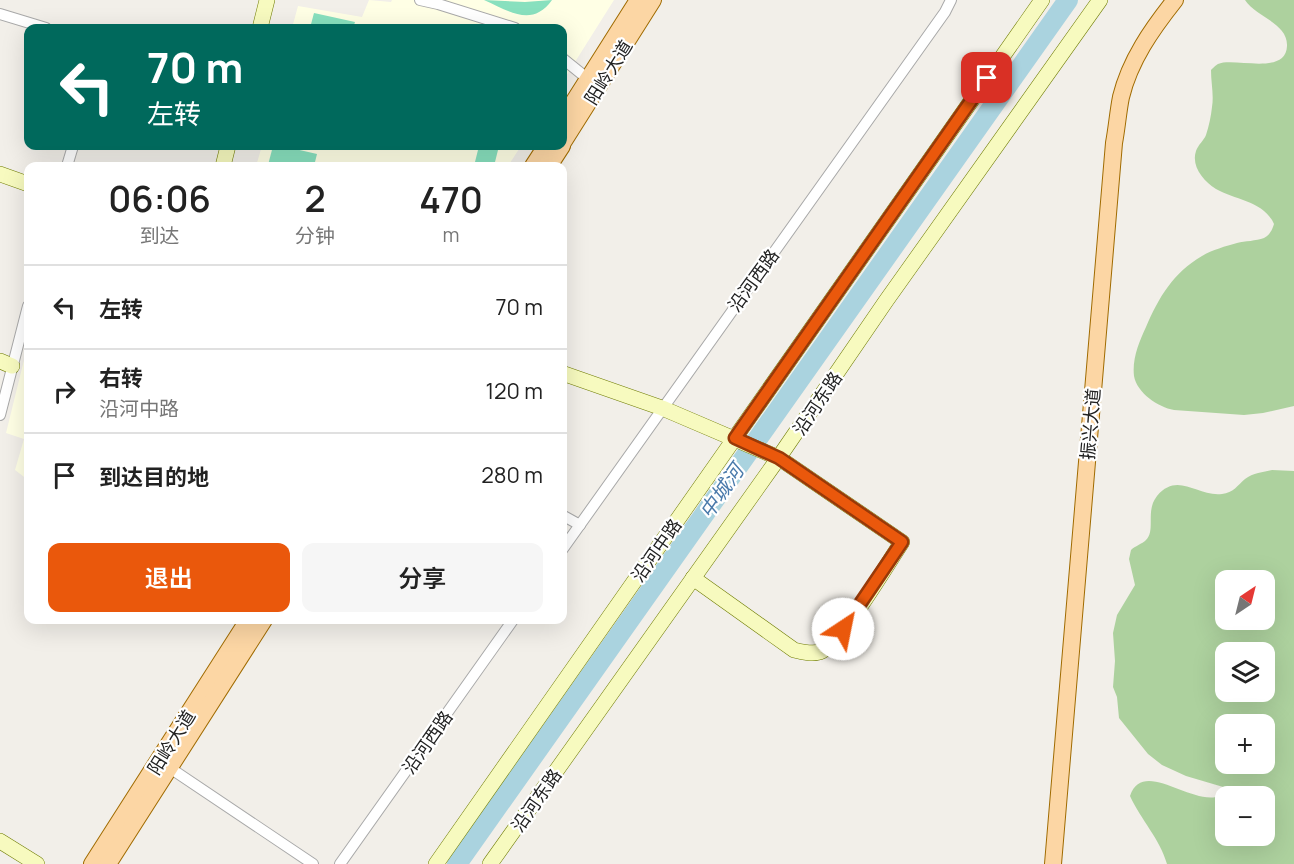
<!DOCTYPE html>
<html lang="zh">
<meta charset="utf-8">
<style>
:root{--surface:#fff;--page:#f6f6f6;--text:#222;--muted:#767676;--line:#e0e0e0;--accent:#ea580c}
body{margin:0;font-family:Manrope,"Noto Sans SC",sans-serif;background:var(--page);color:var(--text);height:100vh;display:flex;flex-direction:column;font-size:22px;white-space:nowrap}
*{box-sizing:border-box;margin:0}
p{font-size:20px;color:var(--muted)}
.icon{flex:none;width:33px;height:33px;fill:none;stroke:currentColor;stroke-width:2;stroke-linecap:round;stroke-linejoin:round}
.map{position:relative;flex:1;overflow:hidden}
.drawer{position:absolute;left:24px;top:162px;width:543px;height:462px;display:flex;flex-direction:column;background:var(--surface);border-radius:12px;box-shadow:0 6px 24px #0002}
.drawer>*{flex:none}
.hud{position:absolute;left:24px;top:24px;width:543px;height:126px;border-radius:12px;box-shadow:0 6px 24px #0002;background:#00695c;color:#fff;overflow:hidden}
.needle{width:39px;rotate:35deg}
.tools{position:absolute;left:1215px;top:570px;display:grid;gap:12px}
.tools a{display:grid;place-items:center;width:60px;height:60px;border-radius:12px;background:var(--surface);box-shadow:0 6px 24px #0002;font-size:30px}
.pin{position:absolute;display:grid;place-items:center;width:51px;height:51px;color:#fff;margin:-26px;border-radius:12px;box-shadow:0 3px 9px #0006}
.me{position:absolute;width:66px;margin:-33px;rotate:34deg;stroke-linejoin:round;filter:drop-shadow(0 0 4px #0008)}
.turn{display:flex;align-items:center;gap:21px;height:126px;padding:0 24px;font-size:27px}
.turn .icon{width:78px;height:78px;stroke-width:2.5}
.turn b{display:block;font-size:42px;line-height:51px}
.eta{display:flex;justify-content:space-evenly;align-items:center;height:102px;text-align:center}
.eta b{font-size:36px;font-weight:600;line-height:42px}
.primary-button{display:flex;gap:12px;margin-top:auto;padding:12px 24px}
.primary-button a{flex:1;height:69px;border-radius:12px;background:var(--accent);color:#fff;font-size:24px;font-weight:600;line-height:69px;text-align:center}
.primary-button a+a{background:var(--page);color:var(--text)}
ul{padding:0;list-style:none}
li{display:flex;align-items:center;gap:18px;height:84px;padding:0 24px;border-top:2px solid var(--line)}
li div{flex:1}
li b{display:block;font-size:22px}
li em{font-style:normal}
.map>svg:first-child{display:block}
.education{fill:#ffffe5}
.forest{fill:#add19e;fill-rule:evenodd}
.pitch{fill:#88e0be}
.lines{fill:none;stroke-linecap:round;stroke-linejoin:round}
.river{stroke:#aad3df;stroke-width:20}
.street-casing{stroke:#a9a9a9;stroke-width:12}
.secondary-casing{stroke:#707d05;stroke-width:16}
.primary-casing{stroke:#a06b00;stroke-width:18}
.street{stroke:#fff;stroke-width:10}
.secondary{stroke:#f7fabf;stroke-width:15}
.primary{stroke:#fcd6a4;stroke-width:16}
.route-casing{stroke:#983908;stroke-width:15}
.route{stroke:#ea580c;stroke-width:10}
.labels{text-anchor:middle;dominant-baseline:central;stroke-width:4.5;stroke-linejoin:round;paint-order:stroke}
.street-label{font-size:18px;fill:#222;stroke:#fff}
.water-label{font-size:20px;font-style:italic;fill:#4a7aab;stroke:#fff}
</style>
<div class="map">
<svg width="1294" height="864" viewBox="0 0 1294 864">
<rect width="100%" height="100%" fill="#f2efe9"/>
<g class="education">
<path d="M369,0l22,2 1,-2h222l-51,81 -1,-53h-270l6,-22 64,11z"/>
<path d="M262,146h259l-13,20h-252z"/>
<path d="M26,352h2v128l-13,-10 9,-31 -18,-6z"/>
</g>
<g class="forest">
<path d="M1245,0h49v406l-31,7 -19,2 -70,-5c-16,-3 -37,-17 -40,-34 -2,-17 5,-34 12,-49 13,-30 27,-54 56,-71 10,-6 24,-10 35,-13 8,-2 19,-2 27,-5 6,-3 8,-8 10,-14 -10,-23 -39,-24 -58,-35 -13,-8 -25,-23 -20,-38 2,-6 8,-11 10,-16 3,-9 5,-19 6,-28 2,-12 -1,-24 -1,-37 1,-1 5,-5 7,-6 16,-7 68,12 69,-18 1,-23 -31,-29 -42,-46z"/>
<path d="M1272,470l22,1v393h-127c-7,-25 -26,-44 -37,-68 15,-43 73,24 100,-7l-44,-13 -24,-11 -14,-11 -29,-36 -2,-21 -4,-10 2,-26 -2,-28 4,-18 18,-30 -6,-26 2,-9c4,-4 11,-6 15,-10 10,-10 -1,-29 11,-44 21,-25 40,1 65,-2 11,-1 16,-9 23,-15 8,-6 18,-7 27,-9zM1226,580h38v40h-38zM1226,652h38v40h-38zM1226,724h38v40h-38zM1226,796h38v40h-38z"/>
</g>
<g class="pitch">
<path d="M484,0l41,2 27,-2c-20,28 -43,11 -68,0z"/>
<path d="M314,13l41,9 -2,6h-43z"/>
<path d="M273,146h9l35,8 -3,12h-39l-7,-1z"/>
<path d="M479,146h20l-5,20h-20z"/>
</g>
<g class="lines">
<path class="river" d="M457,864l611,-864"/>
<defs>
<g id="street">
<path d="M420,0l18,4 77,24"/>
<path d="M0,14l46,14"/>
<path d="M562,58l26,21"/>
<path d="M67,166l6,-20"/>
<path d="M0,415l28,-109"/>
<path d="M562,515l18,10"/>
<path d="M562,550l383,-538 6,-12"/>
<path d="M170,768l143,96"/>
<path d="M340,864l173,-244"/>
</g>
<g id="secondary">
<path d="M260,28l7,-28"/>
<path d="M223,166l5,-20"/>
<path d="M0,174l28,10"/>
<path d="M0,361l12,5"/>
<path d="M562,373l100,35 117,50 123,84c-16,24 -59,97 -80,109 -8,4 -20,1 -28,-1l-101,-72"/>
<path d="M0,841l37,23"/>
<path d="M436,864l606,-864"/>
<path d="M490,864l285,-401 111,-162 214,-301"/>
</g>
<g id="primary">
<path d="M562,120l76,-120"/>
<path d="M562,144l91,-144"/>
<path d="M533,166l13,-20"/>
<path d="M549,166l13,-20"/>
<path d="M92,864l156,-244"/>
<path d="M108,864l156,-244"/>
<path d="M1053,864l61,-721c3,-16 4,-31 7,-46 9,-37 31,-68 54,-97"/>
</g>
</defs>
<use href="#street" class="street-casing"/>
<use href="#secondary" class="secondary-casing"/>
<use href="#primary" class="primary-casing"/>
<use href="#street" class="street"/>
<use href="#secondary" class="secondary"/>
<use href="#primary" class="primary"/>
</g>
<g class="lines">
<defs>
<path id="route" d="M843,629l59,-87 -123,-84 -44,-20 252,-360"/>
</defs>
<use href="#route" class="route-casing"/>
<use href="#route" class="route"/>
</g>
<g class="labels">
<g class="street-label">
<text transform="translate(608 72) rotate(-58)">阳岭大道</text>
<text transform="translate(753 280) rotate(-54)">沿河西路</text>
<text transform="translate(817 403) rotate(-56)">沿河东路</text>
<text transform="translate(1090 424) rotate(-85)">振兴大道</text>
<text transform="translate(656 550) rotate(-55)">沿河中路</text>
<text transform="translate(171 742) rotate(-58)">阳岭大道</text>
<text transform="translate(427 742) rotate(-55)">沿河西路</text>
<text transform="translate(536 800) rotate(-55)">沿河东路</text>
</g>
<g class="water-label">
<text transform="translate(721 491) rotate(-55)">中城河</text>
</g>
</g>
</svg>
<div class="tools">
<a><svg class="needle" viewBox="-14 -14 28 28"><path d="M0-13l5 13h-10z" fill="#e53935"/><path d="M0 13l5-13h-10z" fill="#767676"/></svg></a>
<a><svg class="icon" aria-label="layers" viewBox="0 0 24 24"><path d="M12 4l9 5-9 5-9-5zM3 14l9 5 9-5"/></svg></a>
<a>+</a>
<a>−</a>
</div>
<div class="pin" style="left:987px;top:78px;background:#d93025"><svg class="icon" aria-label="arrive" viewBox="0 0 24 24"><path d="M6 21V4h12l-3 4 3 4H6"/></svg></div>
<svg class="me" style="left:843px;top:629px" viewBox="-20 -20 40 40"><circle r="19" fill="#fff"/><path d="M0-13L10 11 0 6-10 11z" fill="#ea580c"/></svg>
<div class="hud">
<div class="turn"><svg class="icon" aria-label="left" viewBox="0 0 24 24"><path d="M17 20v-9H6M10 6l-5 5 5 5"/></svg><div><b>70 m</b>左转</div></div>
</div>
<section class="drawer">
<div class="eta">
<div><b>06:06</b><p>到达</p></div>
<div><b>2</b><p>分钟</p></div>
<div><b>470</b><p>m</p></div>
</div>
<ul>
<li><svg class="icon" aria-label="left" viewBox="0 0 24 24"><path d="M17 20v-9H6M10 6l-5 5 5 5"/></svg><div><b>左转</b></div><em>70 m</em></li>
<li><svg class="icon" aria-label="right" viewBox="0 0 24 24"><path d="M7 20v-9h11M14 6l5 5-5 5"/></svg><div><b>右转</b><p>沿河中路</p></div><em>120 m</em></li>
<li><svg class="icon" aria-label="arrive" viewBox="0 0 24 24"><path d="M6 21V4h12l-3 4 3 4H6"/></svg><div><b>到达目的地</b></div><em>280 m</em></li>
</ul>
<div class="primary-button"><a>退出</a><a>分享</a></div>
</section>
</div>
